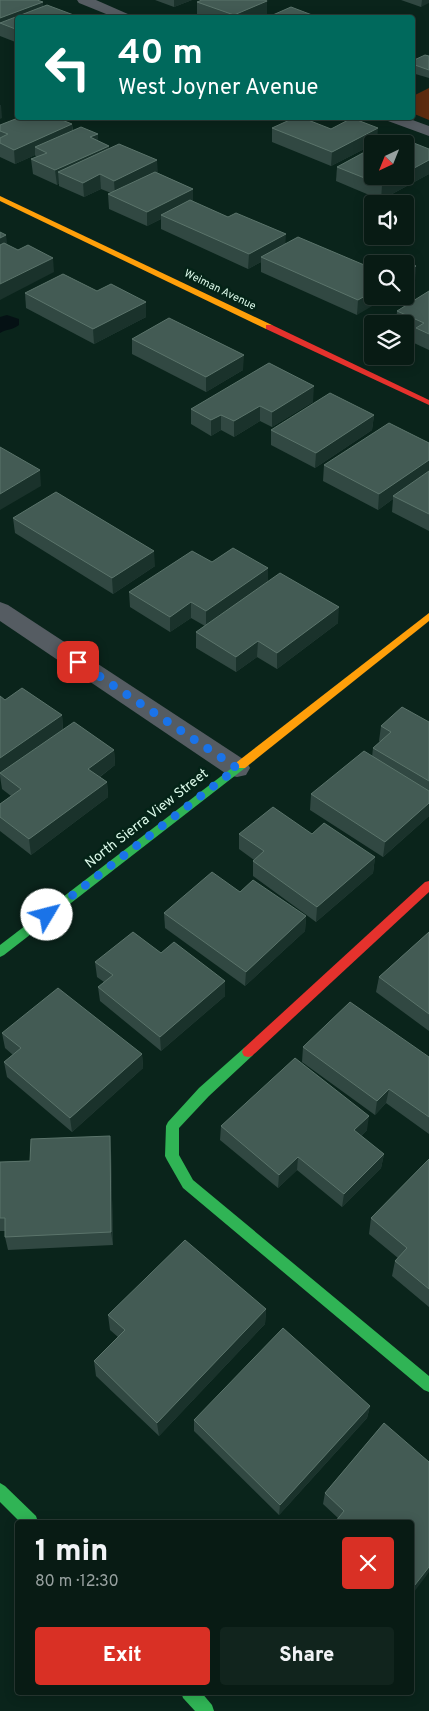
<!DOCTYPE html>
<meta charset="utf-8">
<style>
:root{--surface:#081b14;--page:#11241d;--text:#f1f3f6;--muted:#98a1a0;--line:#293934;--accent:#d93025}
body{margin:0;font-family:Overpass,sans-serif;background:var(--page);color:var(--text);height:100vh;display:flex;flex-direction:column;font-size:19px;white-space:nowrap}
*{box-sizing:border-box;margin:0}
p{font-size:16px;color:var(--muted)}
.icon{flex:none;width:28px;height:28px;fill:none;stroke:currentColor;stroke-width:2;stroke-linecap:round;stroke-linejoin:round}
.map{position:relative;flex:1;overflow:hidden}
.panel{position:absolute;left:15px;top:1520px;width:399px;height:175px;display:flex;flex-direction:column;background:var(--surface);border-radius:5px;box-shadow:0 2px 12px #0003,0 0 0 1px var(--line)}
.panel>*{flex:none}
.hud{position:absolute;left:15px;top:15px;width:400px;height:105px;border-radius:5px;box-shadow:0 2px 12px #0003,0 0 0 1px var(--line);background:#00695c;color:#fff;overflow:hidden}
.needle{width:32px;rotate:223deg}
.tools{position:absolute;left:364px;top:135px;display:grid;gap:10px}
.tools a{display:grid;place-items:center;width:50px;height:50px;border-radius:5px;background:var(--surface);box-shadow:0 2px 12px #0003,0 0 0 1px var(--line);font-size:25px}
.pin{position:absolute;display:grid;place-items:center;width:42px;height:42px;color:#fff;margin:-21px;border-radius:10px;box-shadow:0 2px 8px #0006}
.me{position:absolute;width:55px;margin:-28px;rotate:53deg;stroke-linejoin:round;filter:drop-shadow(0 0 4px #0008)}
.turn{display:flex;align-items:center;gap:18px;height:105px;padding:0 20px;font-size:22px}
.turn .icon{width:65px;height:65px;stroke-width:2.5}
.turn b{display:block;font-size:35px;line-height:42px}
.round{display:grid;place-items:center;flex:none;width:52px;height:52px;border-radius:5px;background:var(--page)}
.summary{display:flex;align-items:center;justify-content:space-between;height:85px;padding:0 20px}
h1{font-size:30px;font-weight:800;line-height:38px}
.button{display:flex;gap:10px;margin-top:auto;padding:10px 20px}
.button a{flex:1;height:58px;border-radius:5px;background:var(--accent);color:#fff;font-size:20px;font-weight:800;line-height:58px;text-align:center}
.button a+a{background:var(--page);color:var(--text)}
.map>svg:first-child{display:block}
.green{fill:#5d2b0f}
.water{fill:#051114}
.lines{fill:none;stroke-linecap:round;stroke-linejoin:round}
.street{fill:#555c62;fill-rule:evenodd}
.fast{fill:#30b455;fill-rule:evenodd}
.slow{fill:#ff9f0a;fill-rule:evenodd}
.jam{fill:#e5322d;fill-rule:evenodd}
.wall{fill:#314842}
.shaded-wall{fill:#1a322b}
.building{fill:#435b54;stroke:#5b746b}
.route{stroke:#1a73e8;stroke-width:9;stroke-dasharray:0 16.2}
.labels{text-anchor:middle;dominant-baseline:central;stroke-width:5;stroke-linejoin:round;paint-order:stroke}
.far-street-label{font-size:11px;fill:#dcf9ea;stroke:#042317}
.street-label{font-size:14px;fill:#dcf9ea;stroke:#042317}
</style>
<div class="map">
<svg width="429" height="1711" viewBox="0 0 429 1711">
<rect width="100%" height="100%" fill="#0a241b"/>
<path class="green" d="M429,88v32l-17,-7 1,-17z"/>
<path class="water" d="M7,315l12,4v6c-6,5 -13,4 -19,8v-16z"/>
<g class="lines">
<g class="street">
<path d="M77,0h19l41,18h-21l-37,-15z"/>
<path d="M386,118h21l22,8v10l-41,-15z"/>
<path d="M0,602l8,3 238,156 4,7 -4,7 -9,2 -9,-2 -228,-154z"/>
</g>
<g class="fast">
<path d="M241,761l4,1 1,3 -1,3 -241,187 -4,2v-12z"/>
<path d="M248,1047l4,1 2,4 -2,4 -43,40 -30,32v27l14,25 236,196v16l-5,-2 -241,-202 -16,-28 -2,-4 1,-30 2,-4 31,-34 45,-40z"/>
<path d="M0,1483l5,3 31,30 2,6h-18l-20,-20z"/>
<path d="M181,1692h20l11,13 2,6h-19l-12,-13z"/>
</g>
<g class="slow">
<path d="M0,196l272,129 1,2 -7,2 -266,-128z"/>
<path d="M429,613v8l-184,147h-8l-1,-3 1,-3z"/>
</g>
<g class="jam">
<path d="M266,325h6l157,75v5l-163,-76z"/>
<path d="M429,881v11l-177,164 -4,1 -4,-1 -2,-4 2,-4 181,-166z"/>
</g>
</g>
<g class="wall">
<path d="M0,0l43,2v4l36,11v1h-61v25l-18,-7z"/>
<path d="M155,0h37l-18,7z"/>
<path d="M401,0h28l-8,7z"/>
<path d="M267,1v13l-9,4h-54l-7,-3v-13l72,-1z"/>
<path d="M429,56v22l-17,-5v-12z"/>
<path d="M72,124l1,6 25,4v7l11,7 49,25 35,16v13l92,41 84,24 -12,48 -96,-43v-10l-13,7 -87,-40v-10l-14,7 -38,-17 -1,-15 3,-1 -10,-4 -17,8 -25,-11v-3l-2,2 -24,-11 -2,-15 5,-2 -1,-2 -20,9 -15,-7v-32z"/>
<path d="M272,128l59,1 46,13 -5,2v1l-41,21 -59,-24z"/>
<path d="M429,149v25l-48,26 -45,-19 1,-14z"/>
<path d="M97,291l49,11v15l-52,27 -68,-36 -1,-15z"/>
<path d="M429,291v59l-15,-7 1,-8 -10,-5v-6h-9l1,-13z"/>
<path d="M132,339l111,31 -37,22 -74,-38z"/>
<path d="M313,402l-41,25 -12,-6 -26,16 -13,-7 -10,6 -20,-12v-15z"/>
<path d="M374,415l-2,15 -57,38 -44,-23v-15z"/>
<path d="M429,443v88l-37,-19 1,-13 -15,11 -55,-29 1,-16z"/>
<path d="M13,518l142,48 -42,28 -98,-61z"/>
<path d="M212,562l56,6v14l70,41 -61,46 -20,-12 -21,15 -40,-24v-16l9,-6 -14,-8 -21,14 -40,-25 -1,-15z"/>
<path d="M0,696l5,4 57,15 1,14 51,21 1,15 -15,12 7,5 1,15 -77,58 -31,-24v-27l11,-8 -9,-7 -2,-13z"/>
<path d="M429,722v94l-46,41 -73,-47 1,-16 61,-37 1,-9 7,-6 -1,-1 2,-15z"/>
<path d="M239,834h73l63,23 -2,16 -57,49 -63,-46v-15l1,-1 -15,-11z"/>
<path d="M240,892l66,24 -1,15 -60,55 -80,-58 -1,-15z"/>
<path d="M429,932v99l-53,-39 3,-15z"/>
<path d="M161,953l64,28v15l-64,55 -61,-50 -2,-14 6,-5 -7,-5 -2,-15z"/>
<path d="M2,1033l140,21 1,14 -71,64 -65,-55 -3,-15 9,-7 -8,-7z"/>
<path d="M303,1047l126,10v77l-43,-31 -11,12 -73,-53z"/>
<path d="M221,1126l146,4 -6,6 23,18 -3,14 -39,39 -45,-37 -19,18 -58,-48z"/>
<path d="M111,1150l2,95 -105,5 -3,-13v-6h-5v-69l30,-1z"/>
<path d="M429,1159v148l-37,-31 3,-15 3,-3 -29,-24 2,-16z"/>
<path d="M266,1309l-1,15 -106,112 -63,-60 -2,-15 24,-24 -8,-7 -2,-15z"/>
<path d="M370,1406l-3,12 -88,97 -85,-84v-11z"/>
<path d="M384,1423l27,173 -73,-78 -15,-14 2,-11z"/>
</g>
<g class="shaded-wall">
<path d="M174,0h18l-18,7z"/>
<path d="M251,0h18l-2,1v13l-9,4h-25l1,-3z"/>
<path d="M422,0h7v3l-8,4z"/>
<path d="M43,2l1,13 -44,8v-5z"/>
<path d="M0,105h1l1,13 -2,1z"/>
<path d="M72,124l1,14 -38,9v8l-20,9 -1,-14z"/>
<path d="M378,128l-1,14 -5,2v1l-41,21 1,-14z"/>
<path d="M98,134v14l-8,-11z"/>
<path d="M109,146l1,14 -52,12 1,11 -2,2 -2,-15z"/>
<path d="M157,160l1,14 -43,21 -1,-14z"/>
<path d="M429,160v14l-48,26 1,-15 17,-9h6v-3z"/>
<path d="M100,174l1,15 -17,8 -1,-14z"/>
<path d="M193,189v14l-32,12v4l-14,7v-14z"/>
<path d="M286,234l-1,15 -24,8v5l-13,7 1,-15z"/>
<path d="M6,235l2,15 -8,4v-16z"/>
<path d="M53,258l1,14 -54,28v-16z"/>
<path d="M416,266l-1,15 -10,6v-14z"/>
<path d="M372,292v4h17l-32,19 1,-15z"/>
<path d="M146,302v15l-52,27 -1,-15z"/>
<path d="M244,355l-1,15 -37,22v-15z"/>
<path d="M314,386l-1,16 -41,25v-15z"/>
<path d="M260,406v15l-26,16v-16z"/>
<path d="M221,415v15l-10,6v-16z"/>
<path d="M374,415l-2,15 -57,38 1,-15z"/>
<path d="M429,460v14l-36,22v3l-15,11 1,-16z"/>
<path d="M40,470l1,16 -41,24v-16z"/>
<path d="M154,551l1,15 -42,28 -1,-16z"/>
<path d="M268,568v16l-62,43v-16z"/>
<path d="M191,602v16l-21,14v-15z"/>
<path d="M339,607l-1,16 -61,46v-16z"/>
<path d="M258,641l-1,16 -21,15v-15z"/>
<path d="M62,715l1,16 -63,43v-16z"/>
<path d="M114,750l1,15 -25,19 -2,-15z"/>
<path d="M107,782l1,15 -77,58 -2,-16z"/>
<path d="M429,803v13l-46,41 2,-15z"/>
<path d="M375,857l-2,16 -57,49 1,-15z"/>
<path d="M306,916l-1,15 -60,55 1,-14z"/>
<path d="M225,981v15l-64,55 -1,-14z"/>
<path d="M142,1054l1,14 -71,64 -2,-14z"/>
<path d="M389,1089l-3,14 -11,12 2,-14z"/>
<path d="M369,1116l-2,14 -15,14 2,-14z"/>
<path d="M110,1136l1,14 2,95 -2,-13z"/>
<path d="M384,1154l-3,14 -39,39 2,-13z"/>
<path d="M298,1157l-1,13 -19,18 1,-13z"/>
<path d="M266,1309l-1,15 -106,112 -2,-13z"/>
<path d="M370,1406l-3,12 -88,97 1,-10z"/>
<path d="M429,1567v5l-18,24v-6z"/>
</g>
<g class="building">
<path d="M0,0h37l6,2 -43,16z"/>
<path d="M202,0h63l2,1 -33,14 -37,-13z"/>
<path d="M47,5l32,12 -2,1h-59v12l-18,-7z"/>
<path d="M291,7l29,11h-54z"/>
<path d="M425,55l4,1v14l-17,-6v-3z"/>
<path d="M18,118h39l15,6 -58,26 -14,-7v-5l8,-4 -8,-3v-6z"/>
<path d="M294,118h9l28,11 21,-11 26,10 -46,24 -60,-24z"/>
<path d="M81,127l17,7 -8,3 19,9 -54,24 -24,-11 16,-6 -12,-6z"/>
<path d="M396,136l33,13v11l-24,13v-29h-23z"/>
<path d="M119,144l38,16 -43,21 -14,-7 -17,9 -25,-11z"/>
<path d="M372,148v28h27l-17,9 -45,-18z"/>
<path d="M155,172l38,17 -46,23 -39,-18z"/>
<path d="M190,200l38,17 8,-4 50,21 -37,20 -88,-39z"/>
<path d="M0,232l6,3 -6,3z"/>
<path d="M298,237l71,30 3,-2v27l-14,8 -97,-43z"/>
<path d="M4,243l14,7 10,-5 25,13 -53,26v-39z"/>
<path d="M391,255l25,11 -11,7v-9h-30z"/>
<path d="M63,274l34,17 14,-7 35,18 -53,27 -68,-36z"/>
<path d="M429,291v43l-13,-6 8,-5 -27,-12z"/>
<path d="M169,318l75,37 -38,22 -74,-38z"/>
<path d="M269,363l45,23 -42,26 -12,-6 -26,15 -13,-6 -10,5 -20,-11z"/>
<path d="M330,393l44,22 -58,38 -45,-23z"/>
<path d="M389,423l40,20v17l-50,34 -55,-29z"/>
<path d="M0,447l40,23 -40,24z"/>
<path d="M429,471v43l-36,-18z"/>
<path d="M56,492l98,59 -42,27 -99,-60z"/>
<path d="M233,548l35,20 -62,43 -15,-9 -21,15 -41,-25 63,-41 20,11z"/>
<path d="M280,573l59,34 -62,46 -19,-12 -22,16 -40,-25z"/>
<path d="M22,688l40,27 -62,43v-62l5,4z"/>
<path d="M402,707l27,15v59l-56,-33 18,-16 -10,-6z"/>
<path d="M74,722l40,28 -26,19 19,13 -78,57 -29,-22v-13l21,-15 -21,-16z"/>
<path d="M364,751l65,40v12l-44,39 -74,-48z"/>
<path d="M273,807l39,27 12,-11 51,34 -58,50 -64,-46 11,-10 -25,-17z"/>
<path d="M212,872l28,20 13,-12 53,36 -60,56 -82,-59z"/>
<path d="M133,932l28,21 13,-11 51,39 -65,56 -62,-50 15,-12 -18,-13z"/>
<path d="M429,932v82l-50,-37z"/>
<path d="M58,988l84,66 -72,64 -66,-56 17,-14 -19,-15z"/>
<path d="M350,1002l79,55v60l-40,-28 -12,12 -74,-54z"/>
<path d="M295,1058l74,58 -15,14 30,24 -40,40 -46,-37 -19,18 -58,-49z"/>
<path d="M110,1136l1,96 -106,5v-19h-5v-56l30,-1 1,-22z"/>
<path d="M429,1159v130l-34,-28 12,-13 -36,-30z"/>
<path d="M185,1240l81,69 -109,114 -63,-62 31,-31 -17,-15z"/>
<path d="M283,1328l87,78 -90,99 -86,-85z"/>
<path d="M384,1423l45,39v105l-18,23v-68h-76l9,-11 -19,-18z"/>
</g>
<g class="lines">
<path class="route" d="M47,915l190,-147 -159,-106"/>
</g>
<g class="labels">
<g class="far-street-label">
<text transform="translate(220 290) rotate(26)">Weiman Avenue</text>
</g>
<g class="street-label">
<text transform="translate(147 819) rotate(-38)">North Sierra View Street</text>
</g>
</g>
</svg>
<div class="tools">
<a><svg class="needle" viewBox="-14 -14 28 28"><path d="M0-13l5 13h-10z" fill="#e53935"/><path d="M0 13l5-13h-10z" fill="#98a1a0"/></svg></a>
<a><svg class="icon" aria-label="sound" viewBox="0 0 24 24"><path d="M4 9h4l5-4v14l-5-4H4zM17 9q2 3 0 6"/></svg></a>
<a><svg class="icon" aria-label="search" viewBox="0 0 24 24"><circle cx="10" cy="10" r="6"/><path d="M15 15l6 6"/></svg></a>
<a><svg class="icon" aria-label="layers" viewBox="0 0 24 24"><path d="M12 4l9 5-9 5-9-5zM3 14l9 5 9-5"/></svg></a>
</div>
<div class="pin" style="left:78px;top:662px;background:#d93025"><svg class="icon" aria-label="arrive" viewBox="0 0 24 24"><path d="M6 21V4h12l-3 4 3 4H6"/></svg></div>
<svg class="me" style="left:47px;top:915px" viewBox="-20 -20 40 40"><circle r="19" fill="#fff"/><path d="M0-13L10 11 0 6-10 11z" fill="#1a73e8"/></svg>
<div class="hud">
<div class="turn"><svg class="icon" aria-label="left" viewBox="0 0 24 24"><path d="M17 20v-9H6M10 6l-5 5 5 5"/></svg><div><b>40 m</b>West Joyner Avenue</div></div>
</div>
<section class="panel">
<div class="summary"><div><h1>1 min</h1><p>80 m · 12:30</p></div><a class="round" style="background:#d93025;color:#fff"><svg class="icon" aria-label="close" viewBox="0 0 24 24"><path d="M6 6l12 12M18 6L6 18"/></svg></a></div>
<div class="button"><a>Exit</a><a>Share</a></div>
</section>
</div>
